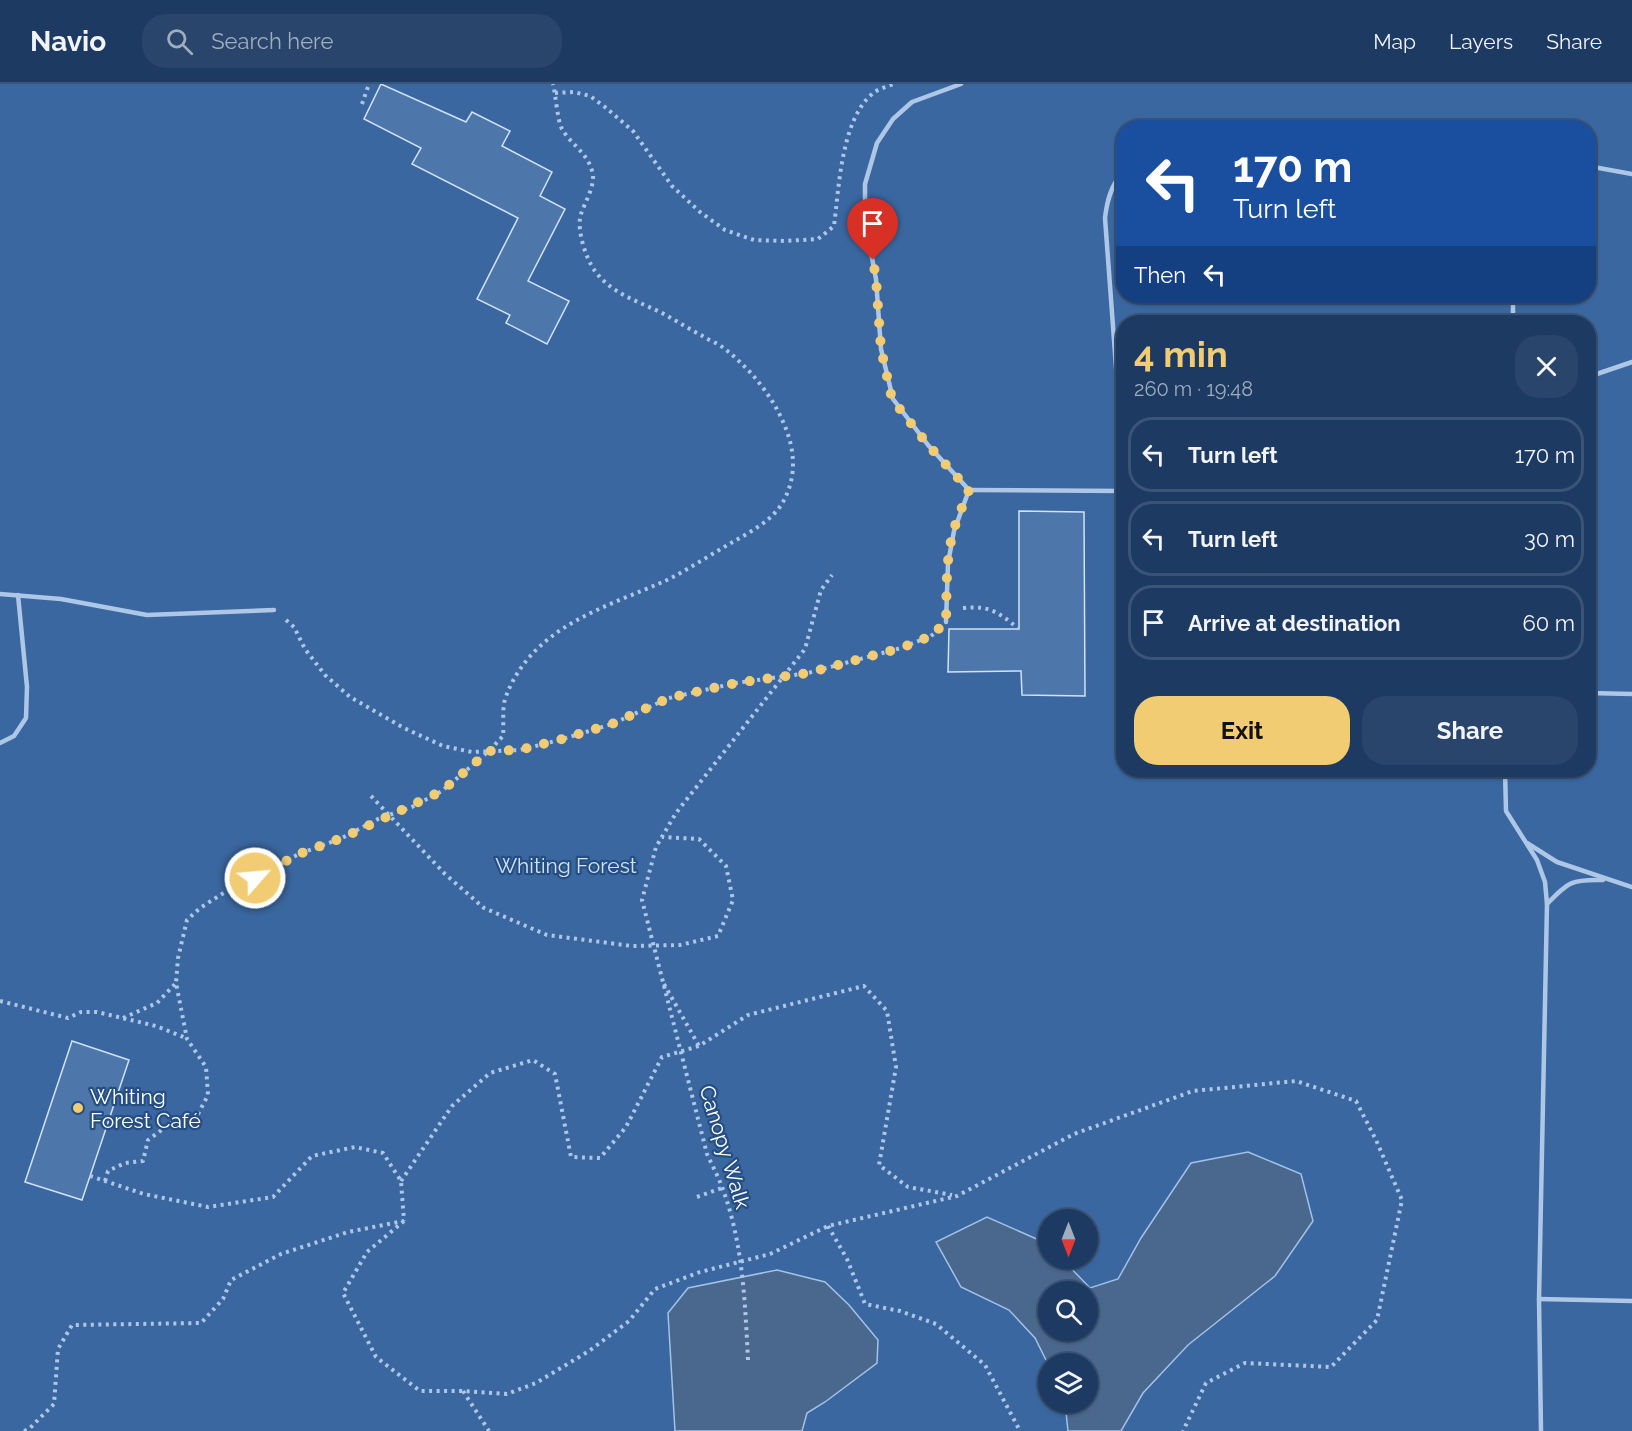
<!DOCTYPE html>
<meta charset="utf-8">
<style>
:root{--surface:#1c3a62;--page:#29456b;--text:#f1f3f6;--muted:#a0adbe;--line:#3a5477;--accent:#f1cc72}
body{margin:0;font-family:Raleway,sans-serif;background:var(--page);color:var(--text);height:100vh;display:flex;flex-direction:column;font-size:22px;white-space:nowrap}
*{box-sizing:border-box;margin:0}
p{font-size:20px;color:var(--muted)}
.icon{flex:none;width:33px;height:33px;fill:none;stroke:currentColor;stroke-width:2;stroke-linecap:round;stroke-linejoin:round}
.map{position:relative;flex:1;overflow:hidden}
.details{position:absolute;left:1116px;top:231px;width:480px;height:462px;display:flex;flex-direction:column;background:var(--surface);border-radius:24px;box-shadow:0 2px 4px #0004,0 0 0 2px var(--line)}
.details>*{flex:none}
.top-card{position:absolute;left:1116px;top:36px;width:480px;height:183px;border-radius:24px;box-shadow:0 2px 4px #0004,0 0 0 2px var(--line);background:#1a4fa0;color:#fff;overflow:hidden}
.needle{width:39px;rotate:180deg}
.tools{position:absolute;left:1038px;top:1125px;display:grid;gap:12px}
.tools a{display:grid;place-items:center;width:60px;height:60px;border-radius:50%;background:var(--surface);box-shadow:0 2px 4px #0004,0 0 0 2px var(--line);font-size:30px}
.pin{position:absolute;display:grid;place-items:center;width:51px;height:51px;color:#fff;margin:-62px -26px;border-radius:50% 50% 50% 0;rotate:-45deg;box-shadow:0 0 6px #0007}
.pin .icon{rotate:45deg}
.me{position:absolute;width:66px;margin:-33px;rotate:63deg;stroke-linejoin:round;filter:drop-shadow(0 0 4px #0008)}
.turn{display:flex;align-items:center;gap:21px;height:126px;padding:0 18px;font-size:27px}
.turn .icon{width:78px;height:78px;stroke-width:2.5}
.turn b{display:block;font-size:42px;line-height:51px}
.then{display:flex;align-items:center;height:57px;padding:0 18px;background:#0003;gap:12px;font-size:22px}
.round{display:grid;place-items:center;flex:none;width:63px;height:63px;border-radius:24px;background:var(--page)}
.head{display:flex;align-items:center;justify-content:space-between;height:102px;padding:0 18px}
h1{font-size:36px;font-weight:700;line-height:45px;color:var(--accent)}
.primary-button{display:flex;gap:12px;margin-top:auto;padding:12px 18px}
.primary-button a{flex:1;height:69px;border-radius:24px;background:var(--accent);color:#111;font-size:24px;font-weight:700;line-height:69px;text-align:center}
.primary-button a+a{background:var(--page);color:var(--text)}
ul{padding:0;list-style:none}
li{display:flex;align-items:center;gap:18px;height:75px;margin:0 12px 9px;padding:0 6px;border:3px solid var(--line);border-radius:24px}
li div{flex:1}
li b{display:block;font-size:22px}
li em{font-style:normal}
header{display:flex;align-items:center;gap:36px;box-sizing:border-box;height:84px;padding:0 30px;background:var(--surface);border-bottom:2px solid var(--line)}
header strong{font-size:28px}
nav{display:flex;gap:33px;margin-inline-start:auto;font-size:21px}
.search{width:420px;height:54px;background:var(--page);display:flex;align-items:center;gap:15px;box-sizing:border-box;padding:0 21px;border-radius:24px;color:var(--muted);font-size:22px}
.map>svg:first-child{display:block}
.green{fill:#3a67a0;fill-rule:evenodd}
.water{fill:#4a678d;stroke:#a2c2e8;stroke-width:1.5;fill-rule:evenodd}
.building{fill:#4d77ab;stroke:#d1e2f6;stroke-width:1.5}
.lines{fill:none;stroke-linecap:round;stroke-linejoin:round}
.path{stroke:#aec7e7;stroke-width:4;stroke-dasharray:3 4.5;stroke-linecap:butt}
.lane{stroke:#aec7e7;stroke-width:4.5}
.route{stroke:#f1cc72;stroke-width:10;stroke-dasharray:0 18}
.poi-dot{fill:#f1cc72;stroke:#254e82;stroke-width:2}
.labels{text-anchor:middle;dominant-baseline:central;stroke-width:4.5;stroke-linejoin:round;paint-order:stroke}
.park-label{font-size:21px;fill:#d1e2f6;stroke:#254e82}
.poi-label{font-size:21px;fill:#fff;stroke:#254e82;text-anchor:start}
.street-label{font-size:21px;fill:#fff;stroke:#254e82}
</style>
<header>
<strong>Navio</strong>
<div class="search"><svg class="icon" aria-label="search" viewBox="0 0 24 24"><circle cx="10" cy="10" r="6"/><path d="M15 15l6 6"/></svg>Search here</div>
<nav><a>Map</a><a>Layers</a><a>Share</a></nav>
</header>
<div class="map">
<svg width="1632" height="1347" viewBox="0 0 1632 1347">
<rect width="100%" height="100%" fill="#254e82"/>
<path class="green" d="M0,0h1632v1347h-1632zM1124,44h464v168h-464zM1124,238h464v448h-464zM1048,1136h40v38h-40zM1048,1208h40v38h-40zM1048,1280h40v38h-40z"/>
<g class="water">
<path d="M1248,1068l53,22 12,47 -38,55 -87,69 -45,48 -22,38h-53l-3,-28 23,-1v-38h-40l-13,-26 -26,-28 -48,-23 -25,-45 51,-25 61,27v14l14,1 28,29 28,-9 23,-41 50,-75zM1048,1208h40v38h-40z"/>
<path d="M777,1186l48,12 24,23 29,35 -1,23 -52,39 -18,11 -5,18h-127l-7,-118 20,-25z"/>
</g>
<g class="building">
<path d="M381,0l85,38 6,-10 38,19 -8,15 50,26 -12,24 25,13 -37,72 41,20 -22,43 -41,-21 4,-8 -33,-16 41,-81 -106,-54 9,-16 -57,-29z"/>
<path d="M1019,427l65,1 1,184 -63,-1 -1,-24 -73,1 1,-43h70z"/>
<path d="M72,957l57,19 -47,140 -57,-18z"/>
</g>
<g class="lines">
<g class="path">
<path d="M555,9l19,-1 16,4 15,11 28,24 39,55 28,26 25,18 29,10 31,1 33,-2 16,-13c5,-38 7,-105 38,-132 5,-5 15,-7 21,-10"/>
<path d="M362,20l7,-20"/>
<path d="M963,524c27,-3 36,5 56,21"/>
<path d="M286,536l8,7 11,22 20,26 25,22 54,31 39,18 29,6 48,-2 43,-11 49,-15 57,-26 67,-15 72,-10 93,-25 30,-12 5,-4"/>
<path d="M371,712l74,78 39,34 63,27 85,11 48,-1 38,-9 15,-36 -7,-34 -27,-27 -37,-2"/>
<path d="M664,900l35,62"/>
<path d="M0,917l68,17 13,-6h16l59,14 30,12"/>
<path d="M123,934l34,-15 19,-20"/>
<path d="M90,1092l54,18 64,13 65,-10 39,-41 43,-9 28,6 18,28 3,40"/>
<path d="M105,1097l3,-10 17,-8 18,-2 5,-21 26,-19 22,-3 12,-23 -2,-28 -19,-28 -11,-56 2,-25 9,-38 13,-12 22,-14 77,-40 43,-16 36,-19 34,-12 30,-16 47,-40 14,-15c1,-11 -1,-26 2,-37 26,-73 100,-91 162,-119 22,-11 43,-25 64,-37 21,-12 45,-24 55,-47 11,-24 8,-49 -2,-72 -12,-29 -34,-55 -59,-75 -7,-6 -17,-9 -24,-14 -14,-7 -27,-16 -41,-23 -23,-11 -49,-19 -65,-41 -9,-12 -19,-42 -14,-57 4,-12 13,-26 12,-39 -4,-22 -22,-30 -31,-46 -5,-10 -6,-33 -9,-45"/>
<path d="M401,1097l51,-75 38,-33 43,-13 22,14 16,83 29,1 26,-31 36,-70 37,-11 49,-31 116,-29 23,25 9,56 -17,98 29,22 44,8"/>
<path d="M697,1113l25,-9"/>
<path d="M404,1137l-37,31 -24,41 33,64 44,34h42l45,3 29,-11 53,-32 40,-30 26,-32 45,-17 70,-18 58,-28 129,-30 117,-62 119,-43 103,-10 60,20 20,39 26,60 -25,120 -46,47 -86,-4 -39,20 -23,48"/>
<path d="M828,1142l19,33 18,45 35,7 36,13 49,41 35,66"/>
<path d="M748,1276c-3,-58 -5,-118 -26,-173 -4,-11 -10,-22 -15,-33l-65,-254 14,-53 20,-34 129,-164 16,-59 11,-15"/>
<path d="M463,1307l26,40"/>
<path d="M24,1347l5,-2 25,-25 4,-55 14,-24 129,-2 22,-24 8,-19 50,-26 67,-22 56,-11"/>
</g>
<g class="lane">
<path d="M1588,82l44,8"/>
<path d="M1124,87c-13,13 -17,30 -19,47l13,176 2,18 4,4"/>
<path d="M1513,212v26"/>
<path d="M1588,293l44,-15"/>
<path d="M969,406l155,1"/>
<path d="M0,510l61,5 86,16 127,-5"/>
<path d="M946,538l2,-59 6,-32 15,-41 -41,-45 -35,-46 -12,-50 -5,-70 -11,-58v-37l12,-41 16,-24 19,-17 49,-18"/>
<path d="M1588,609l44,1"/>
<path d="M0,659l14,-7 12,-18 1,-31 -9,-92"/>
<path d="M1505,686l1,41 31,49 8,22 2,22 -8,395 2,132"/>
<path d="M1527,759l30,19 75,25"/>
<path d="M1547,820c21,-22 25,-25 56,-24"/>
<path d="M1539,1215l93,2"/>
</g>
</g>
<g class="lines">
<path class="route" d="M255,794l44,-24 43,-16 100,-47 47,-40 31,-1 42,-11 50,-15 57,-26 67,-15 72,-10 93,-25 30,-12 15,-14c1,-30 -1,-63 8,-93 4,-13 10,-26 15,-39l-41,-45 -36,-46 -11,-50 -5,-70 -3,-19"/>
</g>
<circle class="poi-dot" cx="78" cy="1024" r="6"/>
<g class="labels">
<g class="park-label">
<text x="566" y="781">Whiting Forest</text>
</g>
<g class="poi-label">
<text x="90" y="1012">Whiting<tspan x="90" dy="24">Forest Café</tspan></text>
</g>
<g class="street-label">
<text transform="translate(725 1063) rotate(73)">Canopy Walk</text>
</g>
</g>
</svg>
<div class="tools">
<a><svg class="needle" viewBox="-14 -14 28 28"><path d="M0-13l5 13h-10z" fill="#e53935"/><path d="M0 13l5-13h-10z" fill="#a0adbe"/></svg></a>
<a><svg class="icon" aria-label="search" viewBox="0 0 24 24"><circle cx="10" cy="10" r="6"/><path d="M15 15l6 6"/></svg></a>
<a><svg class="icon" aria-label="layers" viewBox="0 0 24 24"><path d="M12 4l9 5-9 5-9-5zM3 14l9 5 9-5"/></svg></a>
</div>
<div class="pin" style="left:873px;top:176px;background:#d93025"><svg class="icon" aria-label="arrive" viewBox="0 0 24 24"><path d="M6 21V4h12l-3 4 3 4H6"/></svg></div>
<svg class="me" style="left:255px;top:794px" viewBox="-20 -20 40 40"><circle r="17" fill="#f1cc72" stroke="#fff" stroke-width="3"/><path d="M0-11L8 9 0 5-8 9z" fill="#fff"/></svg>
<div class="top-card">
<div class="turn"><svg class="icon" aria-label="left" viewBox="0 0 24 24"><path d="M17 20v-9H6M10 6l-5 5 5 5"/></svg><div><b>170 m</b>Turn left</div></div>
<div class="then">Then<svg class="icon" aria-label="left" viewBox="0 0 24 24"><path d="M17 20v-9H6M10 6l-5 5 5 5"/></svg></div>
</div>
<section class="details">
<div class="head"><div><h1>4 min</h1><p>260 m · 19:48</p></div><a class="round"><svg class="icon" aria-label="close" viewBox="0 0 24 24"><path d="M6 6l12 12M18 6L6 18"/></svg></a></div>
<ul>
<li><svg class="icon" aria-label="left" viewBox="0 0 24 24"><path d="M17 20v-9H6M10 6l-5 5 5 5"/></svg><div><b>Turn left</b></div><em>170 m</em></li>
<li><svg class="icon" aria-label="left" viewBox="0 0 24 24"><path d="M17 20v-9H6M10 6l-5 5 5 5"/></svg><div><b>Turn left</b></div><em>30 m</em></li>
<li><svg class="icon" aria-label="arrive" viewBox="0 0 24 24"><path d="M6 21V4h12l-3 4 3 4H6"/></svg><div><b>Arrive at destination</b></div><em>60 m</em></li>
</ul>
<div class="primary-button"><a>Exit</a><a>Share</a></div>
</section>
</div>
